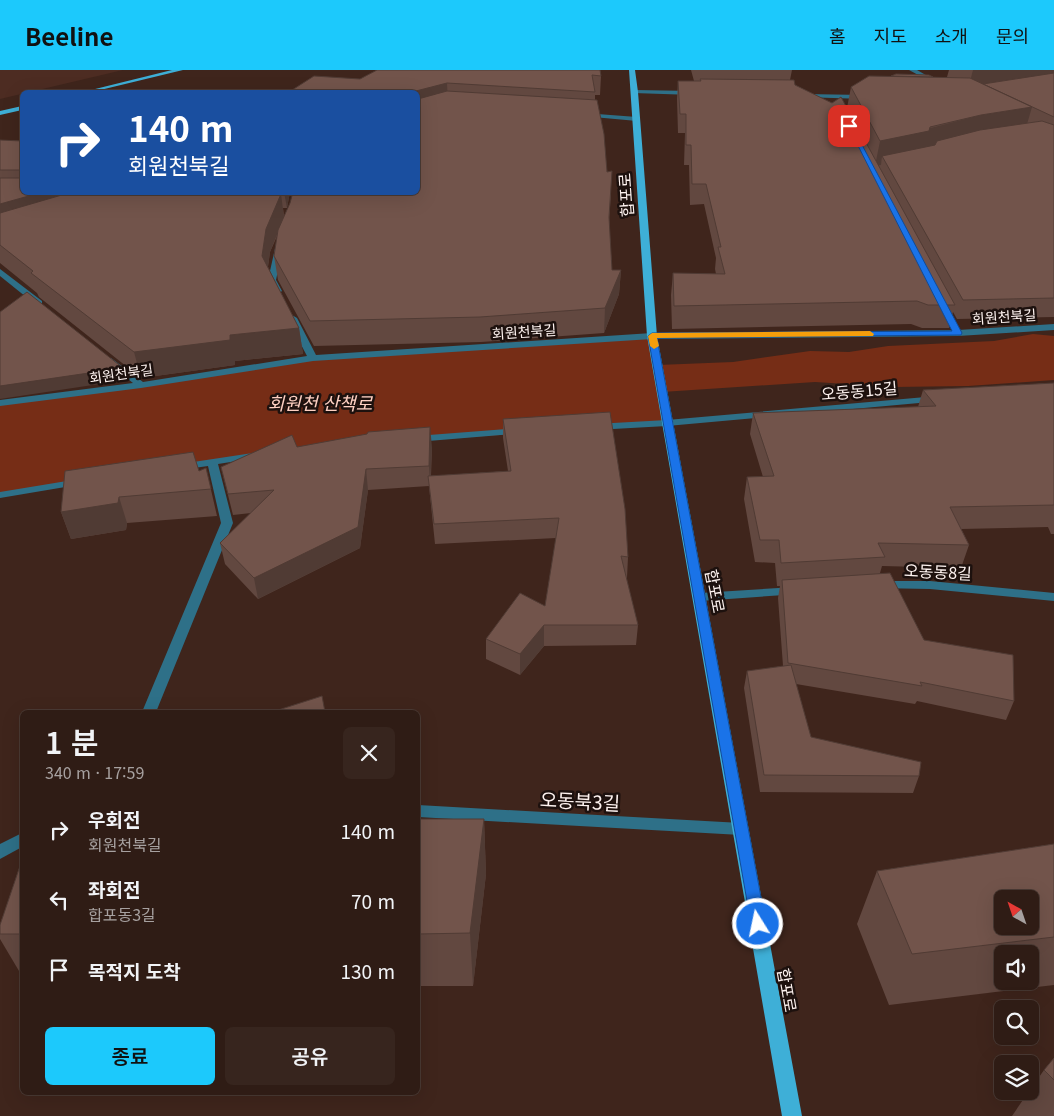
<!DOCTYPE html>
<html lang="ko">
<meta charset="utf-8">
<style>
:root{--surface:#2f1c15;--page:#37251e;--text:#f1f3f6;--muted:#a7a1a0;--line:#4a3a34;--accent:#1cc9fc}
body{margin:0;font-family:Georgia,"Noto Sans KR",serif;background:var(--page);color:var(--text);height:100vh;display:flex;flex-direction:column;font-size:19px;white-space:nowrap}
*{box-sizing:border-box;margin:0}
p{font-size:16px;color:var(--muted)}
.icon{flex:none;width:28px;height:28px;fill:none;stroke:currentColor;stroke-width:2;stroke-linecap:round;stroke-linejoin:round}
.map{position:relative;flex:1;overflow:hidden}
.side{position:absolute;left:20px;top:640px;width:400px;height:385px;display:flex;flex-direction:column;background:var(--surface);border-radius:8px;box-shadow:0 5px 20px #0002,0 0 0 1px var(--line)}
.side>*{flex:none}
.banner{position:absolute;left:20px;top:20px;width:400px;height:105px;border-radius:8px;box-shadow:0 5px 20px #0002,0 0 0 1px var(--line);background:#1a4fa0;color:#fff;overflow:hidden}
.needle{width:32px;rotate:320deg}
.fabs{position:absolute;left:994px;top:820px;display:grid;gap:10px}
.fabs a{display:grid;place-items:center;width:45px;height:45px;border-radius:8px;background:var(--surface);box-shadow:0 5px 20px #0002,0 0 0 1px var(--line);font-size:25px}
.pin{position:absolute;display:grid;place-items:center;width:42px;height:42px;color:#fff;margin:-21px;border-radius:10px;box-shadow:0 2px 8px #0006}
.me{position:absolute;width:55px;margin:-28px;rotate:350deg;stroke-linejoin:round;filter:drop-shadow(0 0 4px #0008)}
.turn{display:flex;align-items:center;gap:18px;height:105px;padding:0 25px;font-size:22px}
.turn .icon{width:65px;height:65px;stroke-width:2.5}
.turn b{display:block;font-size:35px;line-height:42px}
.round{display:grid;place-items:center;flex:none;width:52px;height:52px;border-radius:8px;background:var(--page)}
.overview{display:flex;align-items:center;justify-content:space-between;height:85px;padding:0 25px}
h1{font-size:30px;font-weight:600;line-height:38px}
.primary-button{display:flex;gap:10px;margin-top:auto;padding:10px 25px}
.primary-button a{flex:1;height:58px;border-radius:8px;background:var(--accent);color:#111;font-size:20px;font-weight:600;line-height:58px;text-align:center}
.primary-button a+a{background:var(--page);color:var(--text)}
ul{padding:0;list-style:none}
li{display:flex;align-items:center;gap:15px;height:70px;padding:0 25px}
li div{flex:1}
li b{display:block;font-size:19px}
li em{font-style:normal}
header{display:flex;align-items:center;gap:30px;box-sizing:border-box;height:70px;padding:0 25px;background:var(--accent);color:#111}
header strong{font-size:24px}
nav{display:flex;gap:28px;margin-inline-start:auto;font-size:18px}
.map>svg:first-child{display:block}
.built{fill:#4d2c22}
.water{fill:#762d16}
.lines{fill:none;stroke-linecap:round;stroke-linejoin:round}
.minor{fill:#2e7088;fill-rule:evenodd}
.major{fill:#3eafd7;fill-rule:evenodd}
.wall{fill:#624840;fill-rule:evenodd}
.shaded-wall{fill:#503b34}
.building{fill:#72544b;stroke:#503b34;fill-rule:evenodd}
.route{fill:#1a73e8;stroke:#114b97}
.slow{fill:#f59e0b}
.labels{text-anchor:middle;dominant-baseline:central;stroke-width:5;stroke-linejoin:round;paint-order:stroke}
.far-street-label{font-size:14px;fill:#fdf2ef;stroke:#1d110e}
.street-label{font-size:16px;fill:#fdf2ef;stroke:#1d110e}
.water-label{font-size:18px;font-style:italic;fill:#fed0c2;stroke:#1d110e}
.near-street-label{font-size:19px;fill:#fdf2ef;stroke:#1d110e}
</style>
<header>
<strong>Beeline</strong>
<nav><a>홈</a><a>지도</a><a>소개</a><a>문의</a></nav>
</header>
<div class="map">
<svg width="1054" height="1046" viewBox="0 0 1054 1046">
<rect width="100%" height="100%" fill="#3f251c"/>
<path class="built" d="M0,0h123l-123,29z"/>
<path class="water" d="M1033,264l21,2v44l-86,6 -75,1 -78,-5 -153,10 5,31 -364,26 -303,46v-92l313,-45 339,-22 6,29 75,-3 77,-11 39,1 39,-6 106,-5z"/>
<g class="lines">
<g class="minor">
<path d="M909,0h8l21,12 -5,1z"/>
<path d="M635,20l58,1 3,2 -3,2 -60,-2z"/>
<path d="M803,24l62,1 3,2 -3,2 -64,-2z"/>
<path d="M584,43l53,4 3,2 -3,2 -55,-5 -1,-1z"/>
<path d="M276,174l7,2 -7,34 6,11 -4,3 -3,-1 -7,-13z"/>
<path d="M0,199l42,32v4h-6l-36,-29z"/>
<path d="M292,245l5,3 19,37 336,-22 306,-3 96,-6v6l-96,6 -306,3 -339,22 -172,27 -141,18v-6l133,-17 -25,-20 -2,-2 5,-3 32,24 164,-26 -20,-38z"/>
<path d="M937,326l5,3 -1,2 -274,25 -72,4 -5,-3 5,-3 72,-4z"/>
<path d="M521,358l5,3 -1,2 -109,9 -5,-3 5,-3z"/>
<path d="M259,382l4,1 1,2 -1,2 -45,7 15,59 -77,189h-14l79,-189 -13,-57 -28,4 -5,-3 5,-3z"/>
<path d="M79,409l6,3 -2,2 -83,14v-6z"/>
<path d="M880,511h50l124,12v8l-124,-12 -54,-1 -2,-3z"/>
<path d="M795,517l4,1 2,3 -2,3 -99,7 -6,-4 6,-4z"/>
<path d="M418,735l323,18 5,1 3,5 -3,5 -5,1 -323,-18z"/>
<path d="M22,763v14l-22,12v-15z"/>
</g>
<g class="major">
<path d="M172,0h11l-91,22h-9z"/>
<path d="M629,0h6l3,22 19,244 145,780h-20l-135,-780z"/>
<path d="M22,36v4l-22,5v-4z"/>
</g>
</g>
<g class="wall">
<path d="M600,0l1,6 -1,19h-5v5l16,93 -2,28 3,49h9l-2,24 -15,39 -123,9 -167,4 -36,-66 -4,-24 4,-22 -8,18 -2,15 31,61 4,26 -68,7v4l-94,13 -102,-81 -2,-4 -37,-30v-123l22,1v51h268l-3,16h-4l1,8 76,-137z"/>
<path d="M691,0h101l-2,10 5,5 37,18 15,5 4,-21 82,-10h14l2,-7h105v247l-97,2 -4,-7 -4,16h-27l-11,-4 -239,5 -1,-34 2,-22 43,1 -1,-5 1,-11 -12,-54 -14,1 -1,-40h-5l1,-32h-7l-1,-34 1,-18h16z"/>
<path d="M1054,313v151h-3l-3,-7 -87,2 8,16 -8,23 -79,-2 -2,7 44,67 90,61 -8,19 -89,-19 -2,3 -119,-20 15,53 108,39 -6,17 -153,-1 -16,-104 3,-17 36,-5 -5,-68 2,-12h-3l-2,-23 -20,-1 -11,-63 3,-22h16l-13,-43 3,-21 165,-6 5,-17z"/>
<path d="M503,349l125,138 -1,21h-1l12,47 -2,20 -92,1 -24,29 -34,-16v-20l59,-33 11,-68 -121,6 -6,-58 -61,4 -8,58 -102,51 -33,-35 -5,-21 31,-30 -18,2 -12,-48 76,-20h135l-1,29 77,-5 -5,-33z"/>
<path d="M206,398l11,48 -90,7 -1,7 -55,9 -10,-27 138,-41z"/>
<path d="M418,749h66l2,55 -13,112h-55z"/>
<path d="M1054,774v141l-165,20 -32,-81 20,-53zM1002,884h28v27h-28z"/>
<path d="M22,790v116l-22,-37v-14z"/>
<path d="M1054,988v58h-42l17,-25h1v-1l14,-20z"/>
</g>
<g class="shaded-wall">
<path d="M973,0h81v9l-87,14z"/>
<path d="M447,13l1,20 -30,8v-19h-2v-1z"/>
<path d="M1032,37l-7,24 -143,25 -1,9 -6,1 5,-25 101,-26z"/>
<path d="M43,122h59l-102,37v-25z"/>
<path d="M284,122h6l-3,16z"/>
<path d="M281,124l3,23 -14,35 -4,28 -4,-24 4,-27z"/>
<path d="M621,200l-2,24 -15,39 1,-25z"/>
<path d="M299,258l4,26 -68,7v4l-94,13 -7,-26 96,-17z"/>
<path d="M123,298l3,12 -126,19v-13z"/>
<path d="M430,357l2,20 -2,39 -1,-20z"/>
<path d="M366,399l2,21 -8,58 -102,51 -4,-21z"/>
<path d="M119,427l8,26 -1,7 -55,9 -10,-27z"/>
<path d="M544,555v21l-24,29v-21z"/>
<path d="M484,749l2,55 -13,112 -3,-53z"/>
</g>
<g class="building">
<path d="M377,0h223l1,6 -9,-1 3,17 -148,-9 -31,8v1h-127l25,-16 46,3z"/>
<path d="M1054,3v44l-71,-33z"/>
<path d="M896,4l33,1 4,2 -42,-1z"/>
<path d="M869,6l101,2 62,29 -51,8 -51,12 -1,4 -49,10 -29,-54z"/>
<path d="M700,9l94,1 1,5 37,18 9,-6 114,208h-27l-11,-4 -243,5 -1,-33 52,1 -7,-27h3l-15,-63h-14l-1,-39h-5v-31h-6l-2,-33h23z"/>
<path d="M447,21l150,9 7,34 3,38 5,-1 -3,46 3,53h9l-16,38 -125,9 -170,4 -36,-65 4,-26 12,-27 3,-11h125v-93z"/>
<path d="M1042,51l12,4v173l-91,2 -81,-144 53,-11 2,-4 43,-11z"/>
<path d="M0,70l22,1v29h-22z"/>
<path d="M0,108h22v14h21l-43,12z"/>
<path d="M72,122h192l17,2 -15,35 -4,27 37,72 -69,7v5l-96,12 -103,-79 2,-2 -33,-26v-32z"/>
<path d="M27,222l96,76 -123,18v-74z"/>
<path d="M1054,313v122l-104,2 19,38 -91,-2 7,14 -104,6 -2,-23h-19l-13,-63 27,-1 -21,-63 183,-7 -13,-16z"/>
<path d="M610,342l15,97 3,48 -7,-1 17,69h-94l-24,29 -34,-15 34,-46 25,13 14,-88 -125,6 -6,-48 83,-5 -8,-52z"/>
<path d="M430,357l-1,39 -63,3 -8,58 -104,51 -34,-35 54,-53 -46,4 -7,-27 71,-32 5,12 70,-13 1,-2z"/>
<path d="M193,382l6,19 7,-3 5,21 -92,8 -1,6 -57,9 4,-41z"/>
<path d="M890,503l34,67 89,15 1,46 -94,-19 2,4 -134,-23 -6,-83z"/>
<path d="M791,595l20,72 110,25 -2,14 -155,-1 -17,-104z"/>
<path d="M322,626l3,16h-53z"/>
<path d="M418,749h66l-14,114 -52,1z"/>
<path d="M1054,774v93l-142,17 -35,-83zM1002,829h28v27h-28z"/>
<path d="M22,790v74h-22v-9z"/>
<path d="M1054,988v22l-10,-10z"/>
</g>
<path class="route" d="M847,54l5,2 110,207 -1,2 -304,3 109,586 -2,5 -6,2 -5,-2 -2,-5 -103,-588 4,-3 300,-2z"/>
<path class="slow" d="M870,261l4,3 -1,2 -216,2 2,8 -5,3 -4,-3 -2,-10 4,-3z"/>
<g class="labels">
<g class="far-street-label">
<text transform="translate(1004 246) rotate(-4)">회원천북길</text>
<text transform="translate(524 261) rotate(-4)">회원천북길</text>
<text transform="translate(121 303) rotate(-8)">회원천북길</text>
</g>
<g class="street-label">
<text transform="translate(625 125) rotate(-94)">합포로</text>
<text transform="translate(859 320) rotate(-5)">오동동15길</text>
<text transform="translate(938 501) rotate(3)">오동동8길</text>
<text transform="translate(716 521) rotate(79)">합포로</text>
<text transform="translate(788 920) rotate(80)">합포로</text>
</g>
<g class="water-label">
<text x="320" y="332">회원천 산책로</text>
</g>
<g class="near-street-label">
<text transform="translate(580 730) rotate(3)">오동북3길</text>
</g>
</g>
</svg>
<div class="fabs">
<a><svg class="needle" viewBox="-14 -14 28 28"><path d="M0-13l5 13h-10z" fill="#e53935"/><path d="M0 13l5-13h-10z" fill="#a7a1a0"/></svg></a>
<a><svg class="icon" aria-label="sound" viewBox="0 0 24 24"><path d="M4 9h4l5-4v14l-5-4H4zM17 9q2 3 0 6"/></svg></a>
<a><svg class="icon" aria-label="search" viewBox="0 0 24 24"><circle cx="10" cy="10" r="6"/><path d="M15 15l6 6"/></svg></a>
<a><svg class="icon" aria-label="layers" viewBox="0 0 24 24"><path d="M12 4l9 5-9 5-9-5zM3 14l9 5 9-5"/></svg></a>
</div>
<div class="pin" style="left:849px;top:56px;background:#d93025"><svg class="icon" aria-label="arrive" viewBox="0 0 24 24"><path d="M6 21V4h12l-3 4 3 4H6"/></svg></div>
<svg class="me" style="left:758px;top:854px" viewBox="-20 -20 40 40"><circle r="17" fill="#1a73e8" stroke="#fff" stroke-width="3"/><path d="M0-11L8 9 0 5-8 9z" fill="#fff"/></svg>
<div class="banner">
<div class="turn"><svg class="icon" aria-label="right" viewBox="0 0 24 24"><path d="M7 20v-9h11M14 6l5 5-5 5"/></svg><div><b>140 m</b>회원천북길</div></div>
</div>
<section class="side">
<div class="overview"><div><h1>1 분</h1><p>340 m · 17:59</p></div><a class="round"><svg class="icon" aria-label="close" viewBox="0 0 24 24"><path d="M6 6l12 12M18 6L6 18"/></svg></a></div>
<ul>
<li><svg class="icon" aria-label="right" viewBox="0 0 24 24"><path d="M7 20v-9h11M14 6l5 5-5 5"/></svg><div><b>우회전</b><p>회원천북길</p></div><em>140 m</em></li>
<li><svg class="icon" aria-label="left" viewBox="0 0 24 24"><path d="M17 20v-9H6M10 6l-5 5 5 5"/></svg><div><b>좌회전</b><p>합포동3길</p></div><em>70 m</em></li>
<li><svg class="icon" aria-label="arrive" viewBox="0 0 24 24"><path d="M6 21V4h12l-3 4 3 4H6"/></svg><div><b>목적지 도착</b></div><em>130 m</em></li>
</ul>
<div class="primary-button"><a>종료</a><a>공유</a></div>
</section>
</div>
